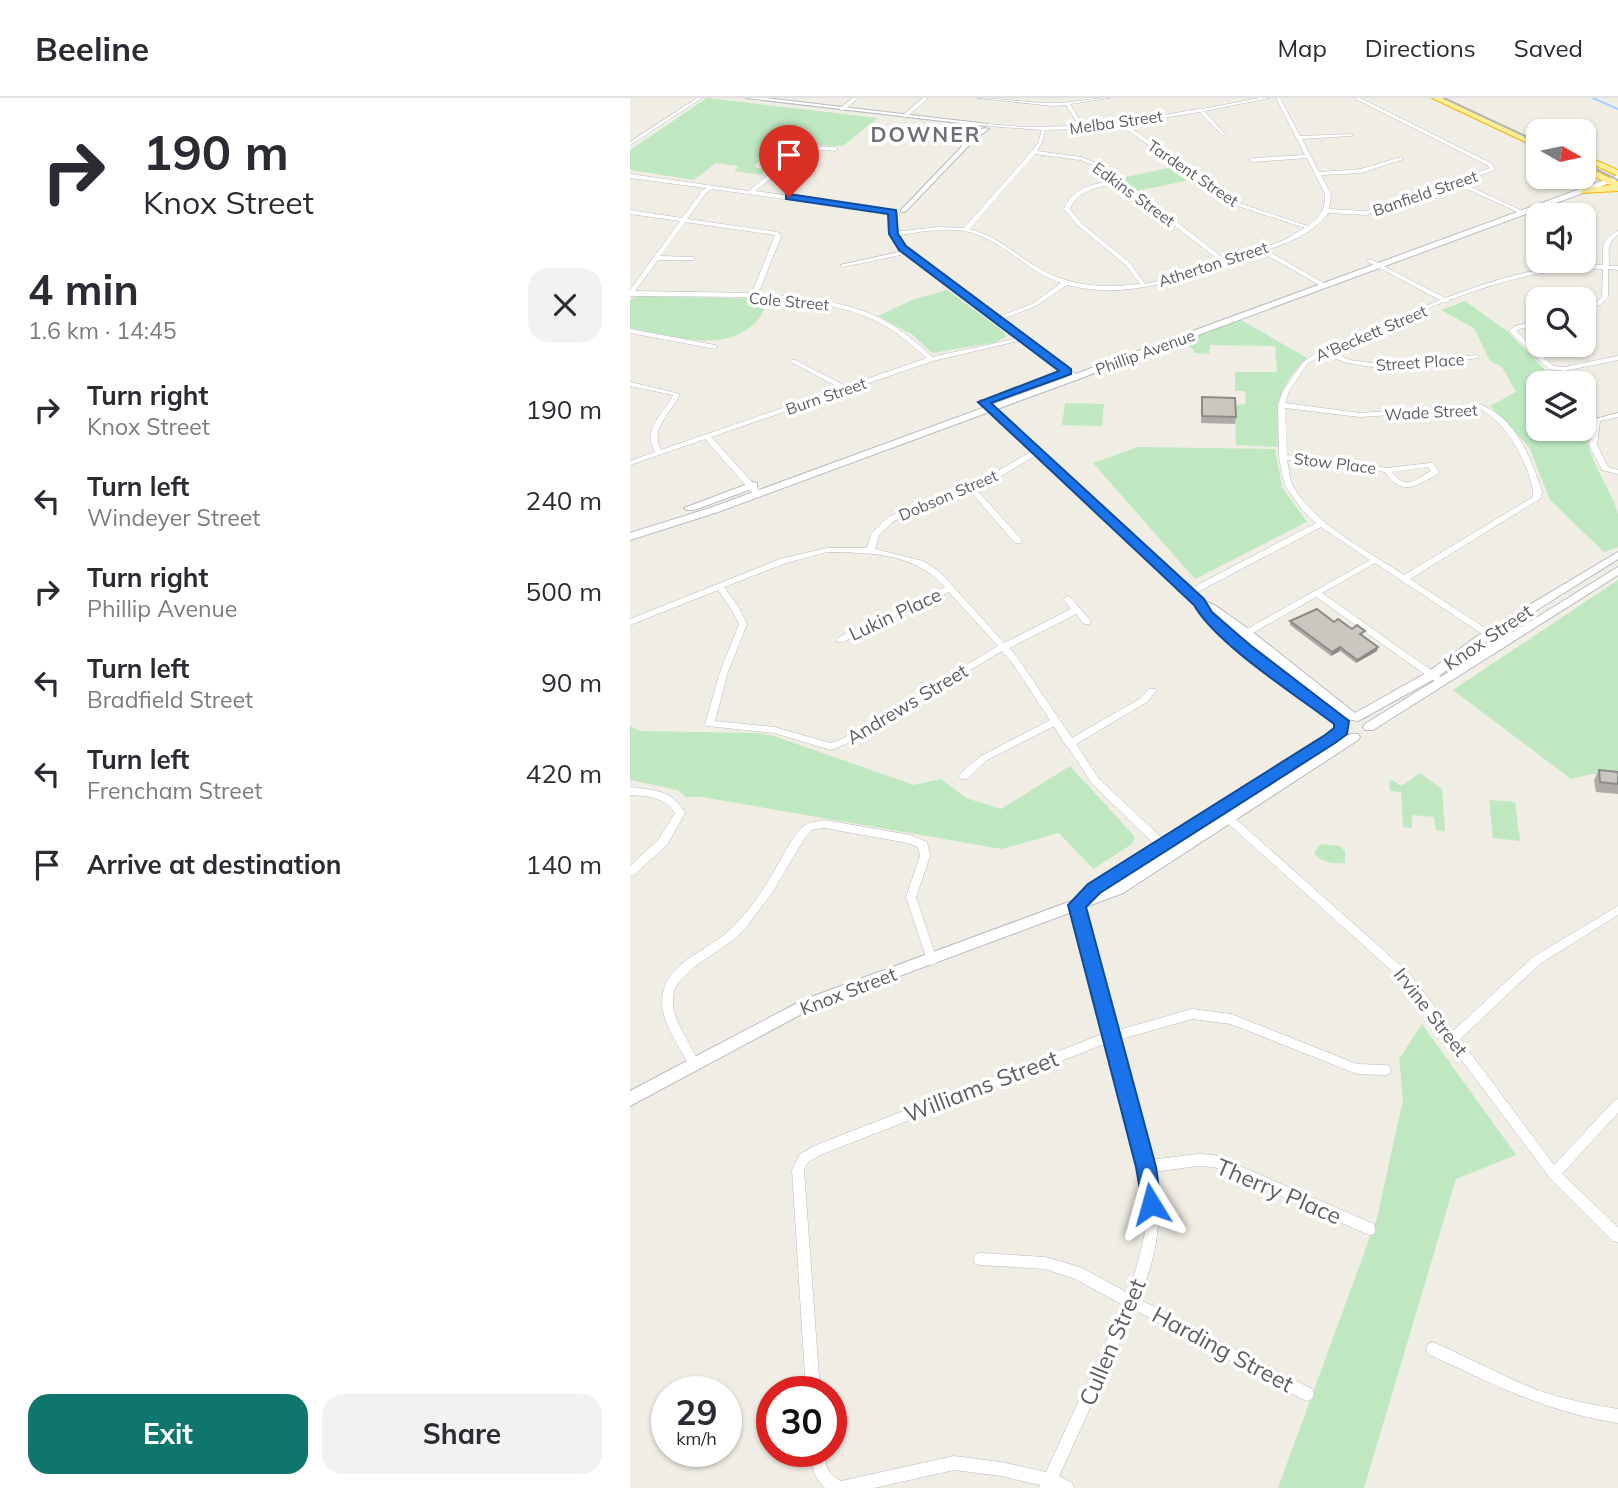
<!DOCTYPE html>
<meta charset="utf-8">
<style>
:root{--surface:#fff;--page:#f2f2f3;--text:#2b2b33;--muted:#7c7c81;--line:#e1e1e2;--accent:#0f766e}
body{margin:0;font-family:Mulish,sans-serif;background:var(--page);color:var(--text);height:100vh;display:flex;flex-direction:column;font-size:26px;white-space:nowrap}
*{box-sizing:border-box;margin:0}
p{font-size:23px;color:var(--muted)}
.icon{flex:none;width:38px;height:38px;fill:none;stroke:currentColor;stroke-width:2;stroke-linecap:round;stroke-linejoin:round}
.map{position:relative;flex:1;overflow:hidden}
.sheet{display:flex;flex-direction:column;background:var(--surface);width:630px}
.sheet>*{flex:none}
.top-card{background:#fff;color:var(--text);overflow:hidden}
.needle{width:46px;rotate:99deg}
.tools{position:absolute;left:896px;top:21px;display:grid;gap:14px}
.tools a{display:grid;place-items:center;width:70px;height:70px;border-radius:14px;background:var(--surface);box-shadow:0 2px 5px #0004;font-size:35px}
.speed{position:absolute;left:21px;top:1278px;display:flex;gap:14px;font-size:35px;font-weight:700;text-align:center}
.speed>*{display:grid;place-content:center;width:91px;height:91px;border-radius:50%;background:var(--surface);box-shadow:0 2px 5px #0004;line-height:1}
.speed small{font-size:18px;font-weight:400}
.speed .limit{border:10px solid #d22;background:#fff;color:#111}
.pin{position:absolute;display:grid;place-items:center;width:60px;height:60px;color:#fff;margin:-72px -30px;border-radius:50% 50% 50% 0;rotate:-45deg;box-shadow:0 0 7px #0007}
.pin .icon{rotate:45deg}
.me{position:absolute;width:77px;margin:-38px;rotate:352deg;stroke-linejoin:round;filter:drop-shadow(0 0 5px #0008)}
.turn{display:flex;align-items:center;gap:24px;height:147px;padding:0 28px;font-size:32px}
.turn .icon{width:91px;height:91px;stroke-width:2.5}
.turn b{display:block;font-size:49px;line-height:60px}
.round{display:grid;place-items:center;flex:none;width:74px;height:74px;border-radius:21px;background:var(--page)}
.head{display:flex;align-items:center;justify-content:space-between;height:119px;padding:0 28px}
h1{font-size:42px;font-weight:700;line-height:52px}
.primary-button{display:flex;gap:14px;margin-top:auto;padding:14px 28px}
.primary-button a{flex:1;height:80px;border-radius:21px;background:var(--accent);color:#fff;font-size:28px;font-weight:700;line-height:80px;text-align:center}
.primary-button a+a{background:var(--page);color:var(--text)}
ul{padding:0;list-style:none}
li{display:flex;align-items:center;gap:21px;height:91px;padding:0 28px}
li div{flex:1}
li b{display:block;font-size:26px}
li em{font-style:normal}
header{display:flex;align-items:center;gap:42px;box-sizing:border-box;height:98px;padding:0 35px;background:var(--surface);border-bottom:2px solid var(--line)}
header strong{font-size:33px}
nav{display:flex;gap:38px;margin-inline-start:auto;font-size:24px}
main{display:flex;flex:1;min-height:0}
.map>svg:first-child{display:block}
.green{fill:#bfe8c1}
.lines{fill:none;stroke-linecap:round;stroke-linejoin:round}
.stream{stroke:#a4d2ff;stroke-width:2}
.minor-casing{stroke:#b9bbc1;stroke-width:1}
.tertiary-casing{stroke:#b9bbc1;stroke-width:2}
.secondary-casing{stroke:#b9bcc3;stroke-width:2}
.trunk-casing{stroke:#f3b500;stroke-width:2}
.minor{fill:#fff;fill-rule:evenodd}
.tertiary{fill:#fff;fill-rule:evenodd}
.secondary{fill:#fff;fill-rule:evenodd}
.trunk{fill:#ffef9a;fill-rule:evenodd}
.tram{stroke:#b5b6b6;stroke-width:2}
.wall{fill:#aeaba6}
.shaded-wall{fill:#8d8b87}
.building{fill:#cac7c1;stroke:#8d8b87;stroke-width:2}
.route{fill:#1a73e8;stroke:#114b97;stroke-width:2}
.labels{text-anchor:middle;dominant-baseline:central;stroke-width:7;stroke-linejoin:round;paint-order:stroke}
.far-street-label{font-size:16px;fill:#5c5f65;stroke:#fff}
.street-label{font-size:19px;fill:#5c5f65;stroke:#fff}
.far-district-label{font-size:21px;font-weight:bold;letter-spacing:2px;fill:#6d7177;stroke:#fff}
.near-street-label{font-size:23px;fill:#5c5f65;stroke:#fff}
</style>
<header>
<strong>Beeline</strong>
<nav><a>Map</a><a>Directions</a><a>Saved</a></nav>
</header>
<main>
<section class="sheet">
<div class="top-card">
<div class="turn"><svg class="icon" aria-label="right" viewBox="0 0 24 24"><path d="M7 20v-9h11M14 6l5 5-5 5"/></svg><div><b>190 m</b>Knox Street</div></div>
</div>
<div class="head"><div><h1>4 min</h1><p>1.6 km · 14:45</p></div><a class="round"><svg class="icon" aria-label="close" viewBox="0 0 24 24"><path d="M6 6l12 12M18 6L6 18"/></svg></a></div>
<ul>
<li><svg class="icon" aria-label="right" viewBox="0 0 24 24"><path d="M7 20v-9h11M14 6l5 5-5 5"/></svg><div><b>Turn right</b><p>Knox Street</p></div><em>190 m</em></li>
<li><svg class="icon" aria-label="left" viewBox="0 0 24 24"><path d="M17 20v-9H6M10 6l-5 5 5 5"/></svg><div><b>Turn left</b><p>Windeyer Street</p></div><em>240 m</em></li>
<li><svg class="icon" aria-label="right" viewBox="0 0 24 24"><path d="M7 20v-9h11M14 6l5 5-5 5"/></svg><div><b>Turn right</b><p>Phillip Avenue</p></div><em>500 m</em></li>
<li><svg class="icon" aria-label="left" viewBox="0 0 24 24"><path d="M17 20v-9H6M10 6l-5 5 5 5"/></svg><div><b>Turn left</b><p>Bradfield Street</p></div><em>90 m</em></li>
<li><svg class="icon" aria-label="left" viewBox="0 0 24 24"><path d="M17 20v-9H6M10 6l-5 5 5 5"/></svg><div><b>Turn left</b><p>Frencham Street</p></div><em>420 m</em></li>
<li><svg class="icon" aria-label="arrive" viewBox="0 0 24 24"><path d="M6 21V4h12l-3 4 3 4H6"/></svg><div><b>Arrive at destination</b></div><em>140 m</em></li>
</ul>
<div class="primary-button"><a>Exit</a><a>Share</a></div>
</section>
<div class="map">
<svg width="988" height="1390" viewBox="0 0 988 1390">
<rect width="100%" height="100%" fill="#efede4"/>
<g class="green">
<path d="M77,0l171,20 -35,28 -62,-2 -25,20v4l12,1 -7,6 -27,-4 5,-5 -23,-3 -22,17 -64,-10v-20z"/>
<path d="M543,69l17,13 -53,11 -16,-13z"/>
<path d="M317,192l57,42 2,5 -9,5 -65,11 -19,-18 -35,-19 34,-16z"/>
<path d="M5,199l5,-1 129,3c-4,7 -8,19 -14,24 -33,32 -85,12 -125,5v-28z"/>
<path d="M835,203l42,30 51,52h-20v46h46v-18l7,8c-16,25 21,69 27,95 0,10 0,23 0,33l-14,5 -54,-52 -21,-53 -39,-41 26,-14 -14,-25 -12,-6 -16,-33 -33,-18z"/>
<path d="M611,222l66,38c-30,29 -31,49 -28,89l-43,-2 -1,-40 11,-1 -1,-13h-10v-19h42l-2,-26 -65,-1 -1,9 -15,-1v-3l-8,-7v-3z"/>
<path d="M435,305l39,1 -2,22 -40,-1z"/>
<path d="M508,349l137,2 7,38 25,35 -112,57 -102,-116z"/>
<path d="M988,482v196l-26,-2 -21,5 -118,-89z"/>
<path d="M0,628l11,5 116,2 17,3 140,49 27,-6 25,19 35,11 69,-43 65,71 -3,7 -39,25 -34,-36 -57,16 -300,-52h-16l-9,-7 -47,-10z"/>
<path d="M790,675l22,16 3,42 -9,-1 -2,-13 -22,-2v13l-9,-1 -2,-35 -11,-1 -1,-10 3,-1 9,6z"/>
<path d="M859,702l26,2 5,39 -27,-3z"/>
<path d="M691,746l19,2 5,5v12c-11,1 -27,-1 -31,-11z"/>
<path d="M792,926l94,131 -60,24 -92,309h-86l99,-270 26,-118 -4,-41z"/>
</g>
<g class="lines">
<path class="stream" d="M963,0l25,11"/>
<defs>
<g id="minor">
<path d="M67,0h5l-72,47v-3z"/>
<path d="M223,0h5l-14,12h-4v-2z"/>
<path d="M293,0h5l-21,19h-4v-2z"/>
<path d="M348,0c24,0 48,5 72,5 20,1 40,-5 60,-5l-40,6 13,22 46,-5 69,-12 2,-1 2,1 58,-11h10l-66,13 21,23 -2,2 -23,-24 -75,12 114,79 69,23c12,-9 18,-16 17,-32l-18,-36 -54,4 -3,-2 3,-2 52,-3 -29,-57h4l20,38 51,-2 2,1 -2,1 -49,3 17,33 42,-3 40,-12 3,2 -43,14 -40,2 10,19 -2,15 37,2 124,-43 -3,-3 -133,-67h6l131,65 4,7 -35,12 67,31 -5,1 -66,-30 -90,31 -38,-2c-14,20 -39,30 -62,37l61,35v2h-4l-62,-35c-17,5 -35,10 -52,16 -49,17 -89,30 -142,17l-31,21 -39,15 -3,-2 1,-1 37,-14 29,-21c-30,-10 -51,-35 -80,-47 -27,-12 -60,-4 -88,0l-3,-2 3,-2 46,-5 25,1 68,-77 6,-8 4,-13 -54,-4 -2,-2 37,3 56,-1 -13,-21 -14,1zM490,27l115,80 70,23 -25,14 -55,17 -123,-94 -21,-8 -44,-6 5,-8 3,-12 -1,-1 36,-1 3,1 2,-2zM405,56l45,6 18,7 17,13c-21,4 -42,7 -51,29l13,16 49,40 14,19c-41,5 -75,2 -110,-21 -19,-13 -38,-29 -61,-34zM489,85l101,78 -57,19 -18,4 -15,-21 -49,-40 -11,-14c8,-20 30,-22 49,-26z"/>
<path d="M153,47l52,2 3,2 -3,2 -49,-3 -19,16 13,4 33,3 2,1v2l-35,-3 -25,20 138,19 3,2 -3,2 -181,-25 -6,4 -19,26 90,13 3,2 1,3 -23,57c42,3 89,6 127,27 17,9 33,22 47,36l92,-20 3,2 -94,22 -222,76 50,55v4h-6l-50,-57 -75,26v-4l25,-9c-13,-24 8,-36 18,-57l-43,-9v-4l50,12c-8,18 -31,35 -19,56l179,-62 -49,-26v-2h4l51,26 81,-28c-16,-14 -33,-29 -53,-38 -37,-17 -78,-20 -117,-23l-3,2 -3,-2 -121,-1v-6l50,-69 -50,-7v-4l52,8 20,-27 4,-3 -76,-10v-4l119,17 26,-22 -15,-5zM55,124l90,13 -23,58 -117,-2 23,-31h37l1,-1 -3,-2 -33,-1z"/>
<path d="M988,133v4c-12,7 -9,18 -9,31h9v4l-10,-1v28l-7,7 -17,7v-4l13,-5 5,-5 1,-28c-54,-3 -104,13 -154,31v2h-5l-8,3 -107,46 21,9 29,4 98,-9 3,2 -1,1 -100,10 -32,-5 -23,-9 -17,10 -18,27 -4,12 75,10 122,-8c35,15 49,53 60,87l-1,6 -131,81 95,62 1,2 -1,2h-6l-124,-82 -53,30 123,87 1,2 -1,2h-6l-123,-87 -72,41h-6l-1,-2 1,-2 132,-74 -49,-33 -129,68h-6v-4l130,-68 -13,-12 -19,-27 -5,-27 -1,-52 5,-14 20,-29 18,-12 119,-50 -72,-38v-2h4l73,38c51,-19 103,-36 158,-33 0,-17 -3,-26 15,-34zM655,310l75,9 121,-8c25,16 38,39 48,66 2,8 5,14 4,22l-129,78c-37,-25 -88,-49 -111,-89 -4,-7 -4,-18 -6,-26l98,12c17,25 31,14 53,2l1,-2 -6,-9h-3l-43,5 -100,-13zM798,369l3,4c-17,10 -25,19 -39,1z"/>
<path d="M278,152l3,2 -1,1 -67,14 -3,-2z"/>
<path d="M908,223v4l-19,4 -3,2 37,35 11,1 54,-11v4l-54,11 -15,-2 -40,-38 6,-5z"/>
<path d="M0,231l85,16 3,2 -3,2 -85,-16z"/>
<path d="M988,315v4l-18,4 -3,24 11,22 10,3v4l-16,-4 -13,-25 6,-26z"/>
<path d="M406,351h6l1,2 -52,31 -16,6 46,51v4h-6l-46,-53 -75,31 -15,14 -4,14 48,12 17,11 64,71 67,-34 -8,-10 4,-3 3,1 20,23 1,2 -1,2h-6l-8,-10 -67,34 8,9 55,81 69,-40 8,-9h6l1,2 -9,11 -71,42 23,35 78,73 1,3 -1,3h-8l-76,-73 -25,-38 -2,-1 -12,-20 -67,34 -20,19h-6l-2,-3 2,-3 20,-17 69,-36 -39,-59 -9,-10 -156,93 -15,6 -57,-17 -67,-7 -2,-2 15,-52 19,-48 -9,-17 -12,-17 -88,35v-6l150,-60 47,-11h40l4,-14 17,-17 97,-39zM197,454c44,1 86,0 118,35l-108,51 -1,2 1,2h6l106,-50 49,54 -158,94 -10,3 -56,-16 -59,-6 13,-49 19,-48 -9,-18 -14,-19 62,-24z"/>
<path d="M0,689c24,3 43,3 55,26l-18,32 -33,30 -4,1v-10l29,-27 16,-26c-10,-16 -27,-17 -45,-18z"/>
<path d="M595,713l3,1 182,162 43,57 80,-74 85,-51v9l-77,48 -81,76 94,126 60,-64 4,-2v14l-56,61 56,53v15l-5,-1 -63,-63 -148,-198 -180,-162 -2,-3 2,-3z"/>
<path d="M194,722l86,15 17,7 3,14 -14,41 21,63 -1,3 -4,2 -4,-2 -22,-66 14,-41 -2,-9 -10,-4 -84,-15 -12,2 -8,9 -32,54 -28,37 -11,10 -39,27 -16,16 -4,7 -1,10v8l5,15 22,41 -2,4 -4,1 -4,-1c-10,-23 -33,-49 -27,-75 6,-30 40,-41 61,-58 7,-6 13,-12 19,-19 16,-18 28,-39 39,-59 6,-10 12,-23 22,-31 5,-4 13,-4 20,-6z"/>
<path d="M446,803l4,1 1,3 34,126 77,-22 39,5 126,50 28,1 4,1 2,4 -2,4 -4,1 -28,-1 -126,-50 -39,-5 -74,21 32,120 48,-6 16,1 160,69 1,5 -1,5 -5,1 -155,-68 -16,-1 -45,6c3,20 7,41 4,62 -2,22 -10,44 -18,65l173,90 2,5 -2,5 -5,2 -5,-2 -167,-89 -76,166 13,7 2,5h-35l1,-3 -39,-9 -47,-6 -80,18h-49c-11,-10 -14,-23 -15,-37h14c1,14 3,23 17,30l113,-25 47,6 45,10 77,-167 -50,-27 -28,-9 -65,-4 -5,-1 -1,-5 1,-5 5,-1 65,4 35,10 48,26 8,-24 9,-36v-29l-5,-37 -33,-124 -287,112 -12,7 -4,8 16,221h-14l-14,-221 8,-16 16,-9 289,-112 -34,-128 1,-3z"/>
<path d="M803,1244c37,16 72,36 110,50 25,8 50,13 75,17v14c-72,-11 -125,-39 -190,-69l-2,-5 2,-5z"/>
</g>
<g id="tertiary">
<path d="M116,0h19l223,26 -3,2z"/>
<path d="M354,30l5,1 -13,9 -71,74h-4v-2l71,-74z"/>
<path d="M264,113l3,2v19l9,14 172,130v4h-6l-172,-130c-9,-12 -13,-22 -9,-37z"/>
<path d="M350,302h6l217,200 13,6 34,24 105,83 73,-41 48,-35 142,-85v7l-134,84 -48,35 -78,43 -11,-2 -138,-108 41,36 95,71 2,3 -6,4 -99,-72 -40,-36 -7,-13 -215,-200z"/>
<path d="M988,469v8l-245,155h-8l-2,-3 2,-3z"/>
<path d="M711,628l4,1 2,3 -2,3 -239,155 7,-3 237,-151h8l2,3 -2,3 -235,153 -310,115 -183,98v-15l173,-91 271,-100 15,-15z"/>
</g>
<g id="secondary">
<path d="M988,77v5l-900,332 -88,28v-7l80,-25z"/>
<path d="M123,384l4,1v4l-63,23h-8l-2,-2z"/>
</g>
<g id="trunk">
<path d="M802,0h10l96,45v5z"/>
<path d="M954,57l34,15v6l-34,-16z"/>
<path d="M954,67l34,17v9l-37,2v-4l30,-4 -27,-14z"/>
</g>
</defs>
<use href="#minor" class="minor-casing"/>
<use href="#tertiary" class="tertiary-casing"/>
<use href="#secondary" class="secondary-casing"/>
<use href="#trunk" class="trunk-casing"/>
<use href="#minor" class="minor"/>
<use href="#tertiary" class="tertiary"/>
<use href="#secondary" class="secondary"/>
<use href="#trunk" class="trunk"/>
<g class="tram">
<path d="M814,0l94,44"/>
<path d="M954,65l34,17"/>
</g>
</g>
<g class="wall">
<path d="M572,299l34,20 -1,7 -34,-1z"/>
<path d="M660,523l44,1 30,13 -2,1 16,11 -1,4 -21,12 -16,-12 -9,5 -41,-31z"/>
<path d="M969,672l19,2v22l-22,-2 -2,-12z"/>
</g>
<g class="shaded-wall">
<path d="M710,549v4l-9,5 1,-4z"/>
<path d="M748,549l-1,4 -21,12 1,-3z"/>
</g>
<g class="building">
<path d="M572,299l33,1 1,19 -34,-1z"/>
<path d="M687,511l17,13 4,-3 14,10 5,-4 8,6 -5,3 18,13 -21,13 -17,-13 -8,5 -42,-31z"/>
<path d="M969,672l19,2v12l-18,-2z"/>
</g>
<path class="route" d="M159,96l107,16 2,24 8,12 165,123v5l-80,29 213,196 8,13 39,34 98,75 -2,13 -12,9 -235,150 -14,14 70,260 5,37 -3,8 -7,3 -7,-3 -8,-45 -68,-262 20,-21 237,-149 9,-7v-4c-38,-29 -118,-80 -140,-119l-216,-203 81,-31 -160,-121 -10,-16 -1,-20 -102,-15v-4z"/>
<g class="labels">
<g class="far-street-label">
<text transform="translate(486 24) rotate(-8)">Melba Street</text>
<text transform="translate(563 75) rotate(34)">Tardent Street</text>
<text transform="translate(795 95) rotate(-19)">Banfield Street</text>
<text transform="translate(504 96) rotate(36)">Edkins Street</text>
<text transform="translate(583 166) rotate(-18)">Atherton Street</text>
<text transform="translate(159 203) rotate(5)">Cole Street</text>
<text transform="translate(741 235) rotate(-23)">A'Beckett Street</text>
<text transform="translate(515 254) rotate(-20)">Phillip Avenue</text>
<text transform="translate(790 264) rotate(-4)">Street Place</text>
<text transform="translate(196 298) rotate(-19)">Burn Street</text>
<text transform="translate(801 314) rotate(-3)">Wade Street</text>
<text transform="translate(705 365) rotate(7)">Stow Place</text>
<text transform="translate(318 397) rotate(-23)">Dobson Street</text>
</g>
<g class="street-label">
<text transform="translate(265 516) rotate(-25)">Lukin Place</text>
<text transform="translate(858 539) rotate(-34)">Knox Street</text>
<text transform="translate(277 606) rotate(-31)">Andrews Street</text>
<text transform="translate(218 893) rotate(-21)">Knox Street</text>
<text transform="translate(801 914) rotate(52)">Irvine Street</text>
</g>
<g class="far-district-label">
<text x="296" y="36">DOWNER</text>
</g>
<g class="near-street-label">
<text transform="translate(351 988) rotate(-21)">Williams Street</text>
<text transform="translate(649 1093) rotate(23)">Therry Place</text>
<text transform="translate(482 1244) rotate(-67)">Cullen Street</text>
<text transform="translate(593 1251) rotate(28)">Harding Street</text>
</g>
</g>
</svg>
<div class="tools">
<a><svg class="needle" viewBox="-14 -14 28 28"><path d="M0-13l5 13h-10z" fill="#e53935"/><path d="M0 13l5-13h-10z" fill="#7c7c81"/></svg></a>
<a><svg class="icon" aria-label="sound" viewBox="0 0 24 24"><path d="M4 9h4l5-4v14l-5-4H4zM17 9q2 3 0 6"/></svg></a>
<a><svg class="icon" aria-label="search" viewBox="0 0 24 24"><circle cx="10" cy="10" r="6"/><path d="M15 15l6 6"/></svg></a>
<a><svg class="icon" aria-label="layers" viewBox="0 0 24 24"><path d="M12 4l9 5-9 5-9-5zM3 14l9 5 9-5"/></svg></a>
</div>
<div class="speed"><div>29<small>km/h</small></div><div class="limit">30</div></div>
<div class="pin" style="left:159px;top:99px;background:#d93025"><svg class="icon" aria-label="arrive" viewBox="0 0 24 24"><path d="M6 21V4h12l-3 4 3 4H6"/></svg></div>
<svg class="me" style="left:521px;top:1106px" viewBox="-20 -20 40 40"><path d="M0-17L14 15 0 8-14 15z" fill="#1a73e8" stroke="#fff" stroke-width="4"/></svg>
</div>
</main>
